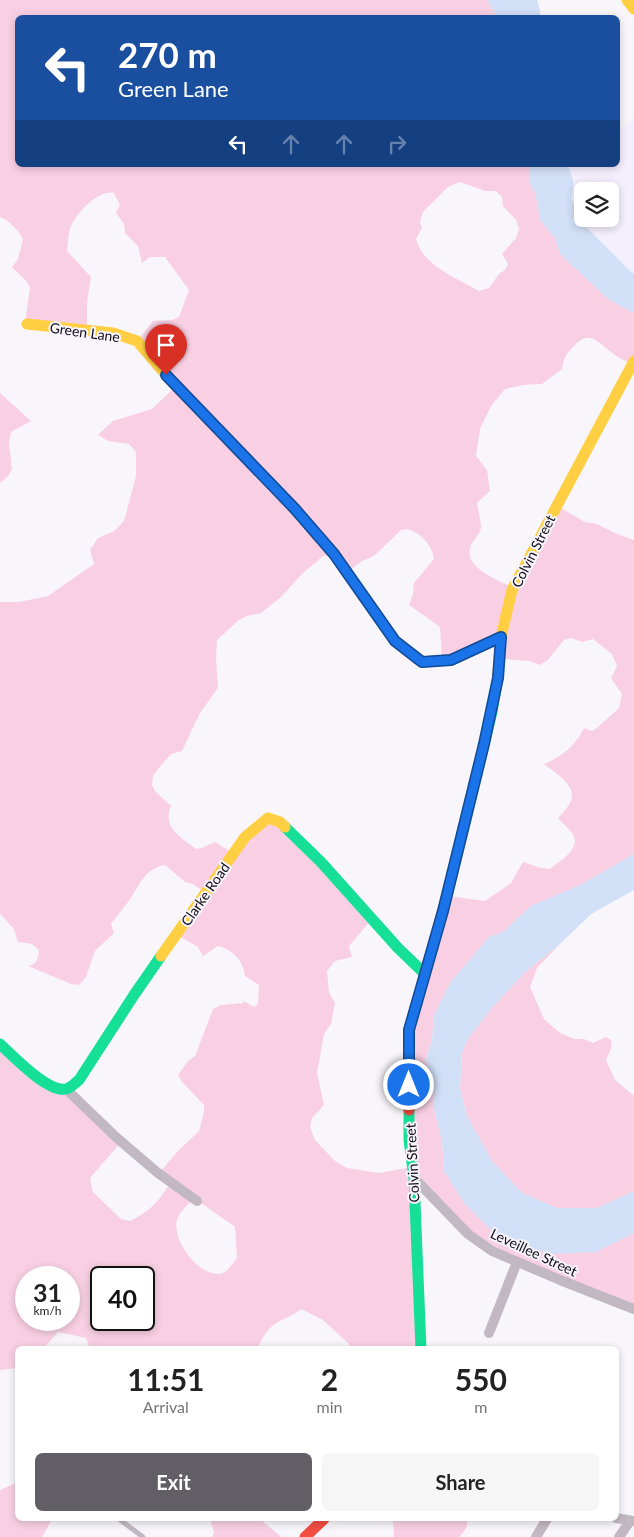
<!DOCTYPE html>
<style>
:root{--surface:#fff;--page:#f6f6f6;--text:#222;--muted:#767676;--accent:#615e65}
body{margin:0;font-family:Lato,sans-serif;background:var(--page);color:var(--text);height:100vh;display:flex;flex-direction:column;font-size:19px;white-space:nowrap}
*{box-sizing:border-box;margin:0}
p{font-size:16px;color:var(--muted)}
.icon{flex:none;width:28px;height:28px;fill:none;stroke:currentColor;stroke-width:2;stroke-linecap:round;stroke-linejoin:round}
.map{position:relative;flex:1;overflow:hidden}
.sheet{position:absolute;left:15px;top:1346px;width:604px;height:175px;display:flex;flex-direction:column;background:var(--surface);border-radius:8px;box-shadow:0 2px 8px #0003}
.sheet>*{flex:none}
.top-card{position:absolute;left:15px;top:15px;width:605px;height:152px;border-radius:8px;box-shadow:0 2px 8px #0003;background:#1a4fa0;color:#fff;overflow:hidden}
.buttons{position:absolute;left:574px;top:182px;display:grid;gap:10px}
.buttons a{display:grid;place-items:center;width:45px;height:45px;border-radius:8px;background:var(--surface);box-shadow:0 2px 8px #0003;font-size:25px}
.speed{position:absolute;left:15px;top:1266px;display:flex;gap:10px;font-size:25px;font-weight:700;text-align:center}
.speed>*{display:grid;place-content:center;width:65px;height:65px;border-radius:50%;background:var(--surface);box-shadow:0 2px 8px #0003;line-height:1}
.speed small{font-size:12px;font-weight:400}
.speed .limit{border:2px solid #111;border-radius:8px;background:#fff;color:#111}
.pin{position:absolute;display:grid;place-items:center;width:42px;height:42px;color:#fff;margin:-51px -21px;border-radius:50% 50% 50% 0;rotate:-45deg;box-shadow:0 0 5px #0007}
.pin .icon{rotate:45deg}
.me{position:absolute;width:55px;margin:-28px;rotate:0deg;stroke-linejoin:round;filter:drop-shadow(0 0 4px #0008)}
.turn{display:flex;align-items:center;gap:18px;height:105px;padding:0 20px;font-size:22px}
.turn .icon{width:65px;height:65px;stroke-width:2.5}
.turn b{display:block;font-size:35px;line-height:42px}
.lanes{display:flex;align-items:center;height:48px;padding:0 20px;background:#0003;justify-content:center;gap:25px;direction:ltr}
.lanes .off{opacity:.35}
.eta{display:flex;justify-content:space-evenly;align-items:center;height:85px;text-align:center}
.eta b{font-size:30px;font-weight:700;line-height:35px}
.action{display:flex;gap:10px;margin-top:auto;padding:10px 20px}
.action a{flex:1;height:58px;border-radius:8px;background:var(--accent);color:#fff;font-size:20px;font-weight:700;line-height:58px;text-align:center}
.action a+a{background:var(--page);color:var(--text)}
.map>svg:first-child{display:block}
.built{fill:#f5effd;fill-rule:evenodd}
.green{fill:#f9d0e3;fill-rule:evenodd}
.water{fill:#d2e0f7}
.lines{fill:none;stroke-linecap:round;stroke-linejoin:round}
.river{stroke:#d2e0f7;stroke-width:20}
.lane{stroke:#c2b8c2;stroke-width:5}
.street{stroke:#c2b8c2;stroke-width:10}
.fast{stroke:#16e098;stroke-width:11}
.slow{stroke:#ffcf43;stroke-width:11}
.jam{stroke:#f24e42;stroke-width:11}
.route-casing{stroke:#114b97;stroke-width:12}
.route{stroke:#1a73e8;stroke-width:9}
.labels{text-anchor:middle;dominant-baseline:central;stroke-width:4;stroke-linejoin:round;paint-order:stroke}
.street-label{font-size:14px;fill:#100c15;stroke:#f7f5fb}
</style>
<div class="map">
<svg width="634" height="1537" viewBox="0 0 634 1537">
<rect width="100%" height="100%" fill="#f8f6fa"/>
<path class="built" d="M634,116v172l-56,-52 -8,-12 -3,-11 7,-26 -1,-10 -6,-12h51v-34l4,-4 4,-1zM582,191h28v28h-28z"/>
<g class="green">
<path d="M0,0h487l10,17 -479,1v147h512v18l6,12 4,25 15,18 5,16 48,45 26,14v50l-3,1c-7,-4 -14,-7 -20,-12 -16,-12 -22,-23 -39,-4 -7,8 -8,10 -10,21l-20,15 -19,1 -18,4 -14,17 -11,23 -4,27 11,14 3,21 -13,12c1,7 4,17 4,24 -1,9 -9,13 -11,21 -5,20 28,33 43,39l46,-80 26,15 12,2 18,9 19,7v314l-54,31 -49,21 -28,26 -14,5 -39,46 -16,32 -2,25 -6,20 7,25 1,24 8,31 2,31 152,81 38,-19v75l-142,-58 -72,-67 2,166h-73v-5l-26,-24 -22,-11c-7,6 -13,8 -21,12 -11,4 -18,18 -23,28h-129l-3,-3 -10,3h-25l-4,-11 -28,-6 -15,17h-25l-1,19 -17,2v-328l41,37 27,10 55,51 -33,38 3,14 28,27 9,2c22,-11 28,-19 41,-39l-11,-10 17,-20 22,-21 5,-19v-7l-22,-23 -4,-7 10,-14 7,-5 18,-47 8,-4 23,-2 -2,-3 12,7 4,-3 1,-19 -14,-9c-2,-16 -12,-26 -27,-30l-15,10 -5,-9 -19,-11 26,-43 -12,-9 -8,-2 -20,-17c-20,4 -23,16 -33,31 -6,10 -14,18 -21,28l3,9 -19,18 -9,26 -7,8 -8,-1 -43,-18c9,-1 10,-7 11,-16l-7,-6 -14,-2 -4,-13 -14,-15v-312h19l29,-6 46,-32 -4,-14 8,-12 16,-7 10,-10 12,-45v-24l-7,-8 -21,-3 -10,-6 15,-14 39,-12 24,-23 -38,-46 15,-19 19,-1 7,-3 10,-27 -24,-33h-15l-8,6 -4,-17 -13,-13 -1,-9 -8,-11 4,-8 -6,-12c-14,-4 -36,18 -42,31 -4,7 -4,19 -5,27l24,26 -4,24v29l-62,-7 5,-35 -3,-6 -15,-15 6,-8 5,-20c-5,-9 -13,-18 -23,-22zM460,182l25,9h11l6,6 1,9 13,14 3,9 -3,9 -14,16 6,10 -3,6 -6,4 -10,14 -10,3c-21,-12 -57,-26 -63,-52l6,-11 -2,-6 3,-10 25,-25zM408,529c14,5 24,16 26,30l-20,24 -1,11 -4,11 31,22 2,32 60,-16v16l28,2 9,4 8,-4 17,-21 7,-2 11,4 11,-3 19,15 5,12 -6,12 11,16 -3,14 -22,20 -5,3 -8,-3c-9,18 -21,28 -40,36 11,9 35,22 26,39 -3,5 -8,11 -12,15 4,5 10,10 14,15 11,15 -12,28 -22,36l-9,-1 -18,-6 -12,21 -26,18 -36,-5 -40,159 3,112 -33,6 -32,-5 -11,-6 -21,-22 -5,-13 2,-9 12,-13 -7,-32 7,-39 7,-10 4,-21 -6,-11 -2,-21 8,-10 17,-4 -3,-11 23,-27 -99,-101 -40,35 -18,-11 -13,6 -6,1c-15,-12 -34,-21 -25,-43l-16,-15 -3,-6 1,-10 18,-21 11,-3 18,-38 18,-25 -2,-30 1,-18 22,-20 8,-4 14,-3 20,-16 21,-23 21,-18 12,-1 15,15 12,-9 12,-5 27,-26zM194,1198l41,29 2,31c-5,6 -11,17 -20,16 -21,-1 -45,-35 -40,-54 2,-8 12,-16 17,-22zM26,1278h43v42h-43zM101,1278h43v42h-43z"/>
<path d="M0,391l1,3 30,27 -20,11 -2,11 3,26 -4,7 -8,7z"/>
<path d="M561,943l-24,25 -7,19 14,32 16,14 15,6h9l9,4 13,-6 5,3 1,6 -6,14 9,20 19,16v95l-37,17h-40l-35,-15 -30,-32 -25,-45 -7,-27 2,-36 5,-13 24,-31 33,-36z"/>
<path d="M16,1483h2v36h34l-10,18h-42v-47z"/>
<path d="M210,1519h50l21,18h-69l2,-5z"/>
<path d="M392,1519h75c2,7 -3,13 -8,18h-65l-1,-17z"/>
</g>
<g class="water">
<path d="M487,0h50l3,10v7h-43z"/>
<path d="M530,165h37c8,15 8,20 3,37 -1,3 -3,8 -3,11 1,22 51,60 67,75v25l-26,-14 -48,-45 -5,-16 -15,-18 -4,-25 -6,-12z"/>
<path d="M634,854v36l-43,24 -30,29 -37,30 -33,36 -24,31 -5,13 -2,36 7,27 25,45 30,32 35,15h40l37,-17v42l-38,19 -40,2 -51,-10 -41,-41 -20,-32 -2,-31 -8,-31 -1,-24 -7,-25 6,-20 2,-25 16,-32 39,-46 14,-5 28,-26 49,-21z"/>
</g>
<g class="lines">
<path class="river" d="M549,165l2,16 25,50 49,49 9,5"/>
<path class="lane" d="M119,1519l24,18"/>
<g class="street">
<path d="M66,1089l51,49 41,35 39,28"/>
<path d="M414,1178l54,56 24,17 68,29 74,29"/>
<path d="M489,1333l28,-71"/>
<path d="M616,1518l18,3"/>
<path d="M536,1537l11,-18"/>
<path d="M619,1537l11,-16"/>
</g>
<g class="fast">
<path d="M243,455l52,54 39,45 61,87 27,21 29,-2 50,-23"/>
<path d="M285,827l36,35 77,86 27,26"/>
<path d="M446,899l46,-187 5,-30"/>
<path d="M0,1044c13,12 48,49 66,45 5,-1 9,-6 13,-9l55,-85 27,-39"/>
<path d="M409,1110v30l5,38 7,171"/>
</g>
<g class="slow">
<path d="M627,0l7,9"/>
<path d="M27,324l86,9 24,8 29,34 77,80"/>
<path d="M497,682l4,-45 11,-47 122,-229"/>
<path d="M161,956l84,-119 23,-19 12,4 5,5"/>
</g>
<g class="jam">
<path d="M409,1110v-80l37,-131"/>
<path d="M305,1537l19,-18"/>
</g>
</g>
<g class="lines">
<defs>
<path id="route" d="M166,375l129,134 39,45 61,87 27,21 29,-2 50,-23 -3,41 -14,66 -41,167 -34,119v55"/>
</defs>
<use href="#route" class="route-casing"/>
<use href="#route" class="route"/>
</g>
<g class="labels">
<g class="street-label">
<text transform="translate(85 332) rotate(8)">Green Lane</text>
<text transform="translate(533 551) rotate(-63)">Colvin Street</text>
<text transform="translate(205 894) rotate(-55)">Clarke Road</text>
<text transform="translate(412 1163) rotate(-93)">Colvin Street</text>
<text transform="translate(534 1252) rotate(25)">Leveillee Street</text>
</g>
</g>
</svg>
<div class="buttons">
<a><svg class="icon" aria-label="layers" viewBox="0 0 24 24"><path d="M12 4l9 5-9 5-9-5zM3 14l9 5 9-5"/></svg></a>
</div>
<div class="speed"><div>31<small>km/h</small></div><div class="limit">40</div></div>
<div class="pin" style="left:166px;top:375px;background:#d93025"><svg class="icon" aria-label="arrive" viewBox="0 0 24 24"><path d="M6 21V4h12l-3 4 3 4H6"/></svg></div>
<svg class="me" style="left:409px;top:1085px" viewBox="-20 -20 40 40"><circle r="17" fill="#1a73e8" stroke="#fff" stroke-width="3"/><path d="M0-11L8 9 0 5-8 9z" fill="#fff"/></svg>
<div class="top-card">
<div class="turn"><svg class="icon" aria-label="left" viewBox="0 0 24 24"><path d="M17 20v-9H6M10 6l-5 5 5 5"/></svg><div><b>270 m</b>Green Lane</div></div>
<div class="lanes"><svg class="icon" aria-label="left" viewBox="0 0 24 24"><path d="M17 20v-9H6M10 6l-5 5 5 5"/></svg><svg class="icon off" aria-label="ahead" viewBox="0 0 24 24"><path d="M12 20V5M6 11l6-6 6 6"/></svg><svg class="icon off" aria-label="ahead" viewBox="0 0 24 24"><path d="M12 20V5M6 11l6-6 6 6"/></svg><svg class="icon off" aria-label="right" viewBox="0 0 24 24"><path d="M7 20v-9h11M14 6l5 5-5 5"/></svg></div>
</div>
<section class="sheet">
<div class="eta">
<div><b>11:51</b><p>Arrival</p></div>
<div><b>2</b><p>min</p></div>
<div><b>550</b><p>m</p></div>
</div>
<div class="action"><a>Exit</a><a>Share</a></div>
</section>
</div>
